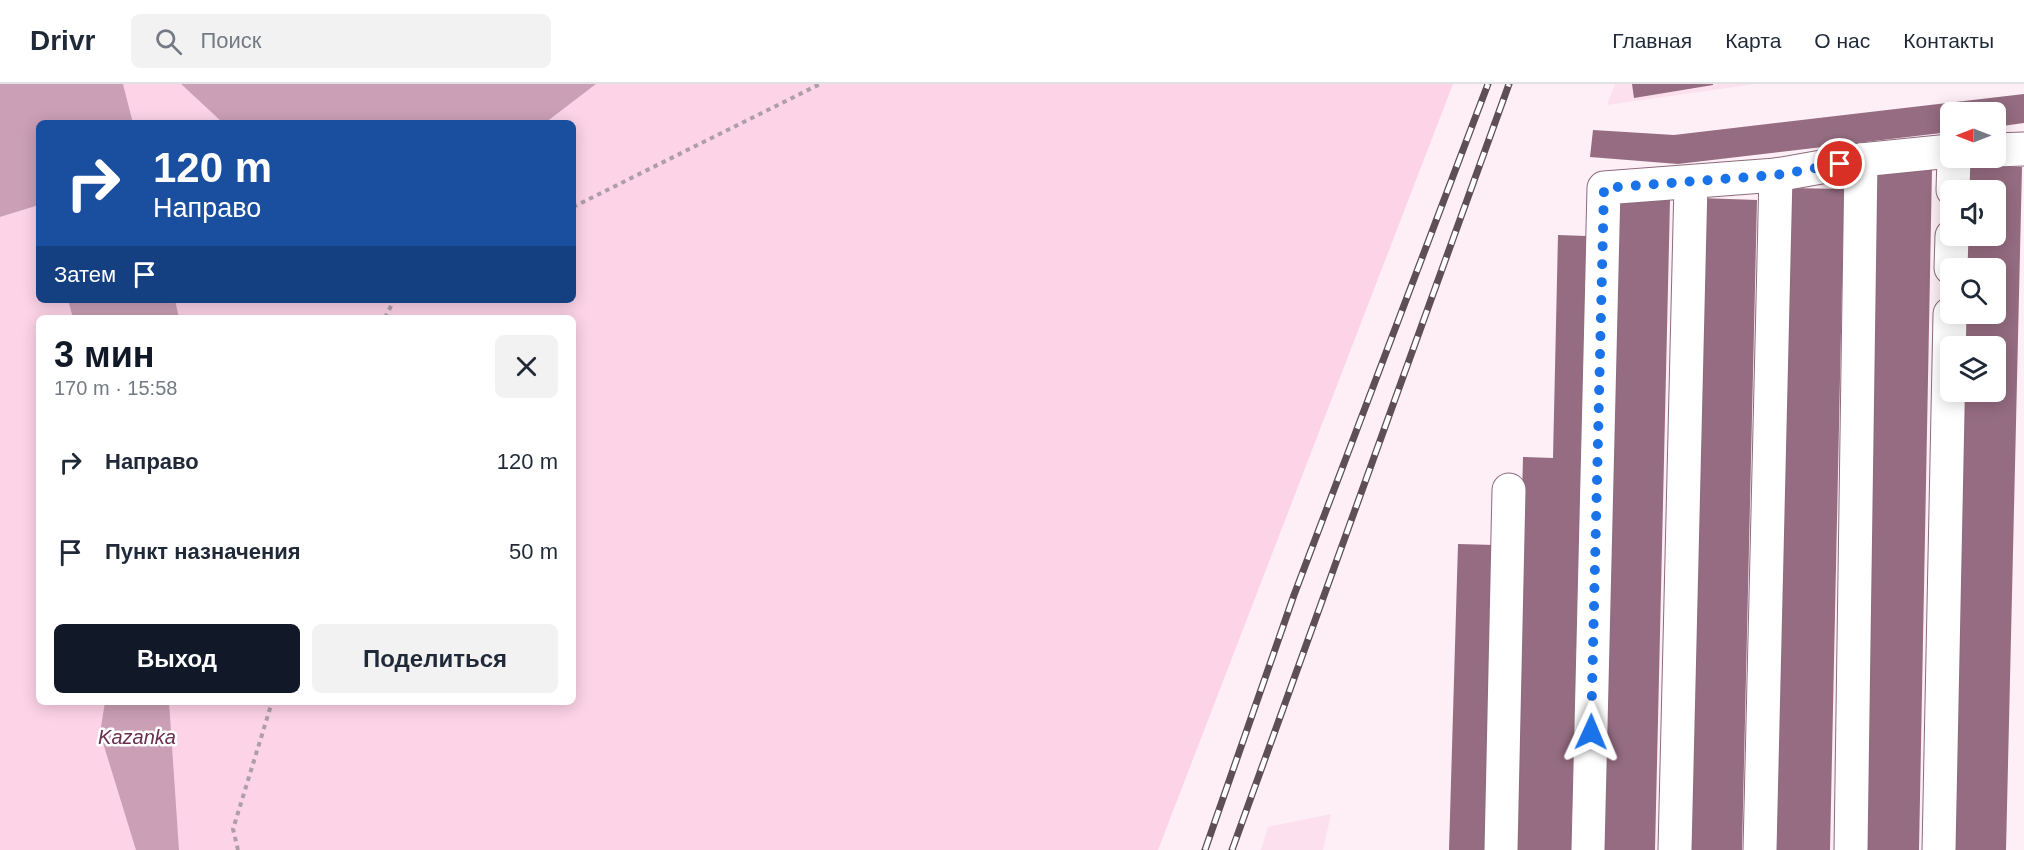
<!DOCTYPE html>
<html lang="ru">
<meta charset="utf-8">
<style>
:root{--surface:#fff;--page:#f2f2f3;--text:#1f2937;--muted:#747a83;--line:#e0e1e3;--accent:#111827}
body{margin:0;font-family:Arial,sans-serif;background:var(--page);color:var(--text);height:100vh;display:flex;flex-direction:column;font-size:22px;white-space:nowrap}
*{box-sizing:border-box;margin:0}
p{font-size:20px;color:var(--muted)}
.icon{flex:none;width:33px;height:33px;fill:none;stroke:currentColor;stroke-width:2;stroke-linecap:round;stroke-linejoin:round}
.map{position:relative;flex:1;overflow:hidden}
.details{position:absolute;left:36px;top:231px;width:540px;height:390px;display:flex;flex-direction:column;background:var(--surface);border-radius:9px;box-shadow:0 3px 15px #0003}
.details>*{flex:none}
.hud{position:absolute;left:36px;top:36px;width:540px;height:183px;border-radius:9px;box-shadow:0 3px 15px #0003;background:#1a4fa0;color:#fff;overflow:hidden}
.needle{width:39px;rotate:270deg}
.fabs{position:absolute;left:1940px;top:18px;display:grid;gap:12px}
.fabs a{display:grid;place-items:center;width:66px;height:66px;border-radius:9px;background:var(--surface);box-shadow:0 3px 15px #0003;font-size:30px}
.pin{position:absolute;display:grid;place-items:center;width:51px;height:51px;color:#fff;margin:-26px;border:3px solid #fff;border-radius:50%;box-shadow:0 2px 6px #0007}
.me{position:absolute;width:66px;margin:-33px;rotate:1deg;stroke-linejoin:round;filter:drop-shadow(0 0 4px #0008)}
.turn{display:flex;align-items:center;gap:21px;height:126px;padding:0 18px;font-size:27px}
.turn .icon{width:78px;height:78px;stroke-width:2.5}
.turn b{display:block;font-size:42px;line-height:51px}
.then{display:flex;align-items:center;height:57px;padding:0 18px;background:#0003;gap:12px;font-size:22px}
.round{display:grid;place-items:center;flex:none;width:63px;height:63px;border-radius:9px;background:var(--page)}
.overview{display:flex;align-items:center;justify-content:space-between;height:102px;padding:0 18px}
h1{font-size:36px;font-weight:600;line-height:45px;color:var(--accent)}
.button{display:flex;gap:12px;margin-top:auto;padding:12px 18px}
.button a{flex:1;height:69px;border-radius:9px;background:var(--accent);color:#fff;font-size:24px;font-weight:600;line-height:69px;text-align:center}
.button a+a{background:var(--page);color:var(--text)}
ul{padding:0;list-style:none}
li{display:flex;align-items:center;gap:18px;height:90px;padding:0 18px}
li div{flex:1}
li b{display:block;font-size:22px}
li em{font-style:normal}
header{display:flex;align-items:center;gap:36px;box-sizing:border-box;height:84px;padding:0 30px;background:var(--surface);border-bottom:2px solid var(--line)}
header strong{font-size:28px}
nav{display:flex;gap:33px;margin-inline-start:auto;font-size:21px}
.search{width:420px;height:54px;background:var(--page);display:flex;align-items:center;gap:15px;box-sizing:border-box;padding:0 21px;border-radius:9px;color:var(--muted);font-size:22px}
.map>svg:first-child{display:block}
.built{fill:#fce0ed}
.green{fill:#fdd3e7;fill-rule:evenodd}
.water{fill:#cb9fb5}
.building{fill:#956c81}
.lines{fill:none;stroke-linecap:round;stroke-linejoin:round}
.minor-casing{stroke:#8d6b7c;stroke-width:35}
.path{stroke:#ae9ea5;stroke-width:4;stroke-dasharray:4.5 4.5;stroke-linecap:butt}
.minor{stroke:#fff;stroke-width:33}
.rail-casing{stroke:#5e4f57;stroke-width:7}
.rail{stroke:#fff;stroke-width:4.5;stroke-dasharray:14;stroke-linecap:butt}
.route{stroke:#1a73e8;stroke-width:10;stroke-dasharray:0 18}
.labels{text-anchor:middle;dominant-baseline:central;stroke-width:5;stroke-linejoin:round;paint-order:stroke}
.water-label{font-size:20px;font-style:italic;fill:#68304f;stroke:#fff}
</style>
<header>
<strong>Drivr</strong>
<div class="search"><svg class="icon" aria-label="search" viewBox="0 0 24 24"><circle cx="10" cy="10" r="6"/><path d="M15 15l6 6"/></svg>Поиск</div>
<nav><a>Главная</a><a>Карта</a><a>О нас</a><a>Контакты</a></nav>
</header>
<div class="map">
<svg width="2024" height="766" viewBox="0 0 2024 766">
<rect width="100%" height="100%" fill="#feeef5"/>
<g class="built">
<path d="M1615,0h140l-148,21z"/>
<path d="M1331,730l-8,36h-62l7,-23z"/>
</g>
<g class="green">
<path d="M123,0h58l42,39h-90z"/>
<path d="M596,0h857l-295,766h-1158v-633l39,-12v95h534v-177h-28zM39,234h534v384h-534z"/>
</g>
<g class="water">
<path d="M0,0h123l10,39h-94v82l-39,12z"/>
<path d="M181,0h415l-51,39h-322z"/>
<path d="M68,216h107l4,18h-106z"/>
<path d="M105,618h64l10,148h-43l-36,-117z"/>
</g>
<g class="building">
<path d="M1632,0h81v1l-79,13z"/>
<path d="M2024,10v29l-29,4v-15h-45v20l-272,32 -88,-7 3,-27 81,5z"/>
<path d="M1968,81l54,2 -16,683h-54l10,-458h33v-46h-32l1,-32h31v-46h-30l1,-32h29v-46h-28z"/>
<path d="M1873,84l59,1 -13,681h-59z"/>
<path d="M1791,104l53,1 -14,661h-53z"/>
<path d="M1700,114l57,2 -15,650h-57z"/>
<path d="M1613,115l57,1 -15,650h-58z"/>
<path d="M1558,151l28,1 -15,614h-58l10,-393 30,1z"/>
<path d="M1458,460l37,1 -9,305h-37z"/>
</g>
<g class="lines">
<defs>
<g id="minor">
<path d="M1995,66l29,-1"/>
<path d="M1953,106l1,-32"/>
<path d="M1951,184l1,-32"/>
<path d="M1501,766l8,-360"/>
<path d="M1588,766l16,-662 172,-13 85,-15 89,-9"/>
<path d="M1675,766l16,-667"/>
<path d="M1760,766l16,-675"/>
<path d="M1851,766l10,-690"/>
<path d="M1939,766l11,-536"/>
</g>
</defs>
<use href="#minor" class="minor-casing"/>
<g class="path">
<path d="M573,123l247,-123"/>
<path d="M385,234l9,-18"/>
<path d="M238,766l-5,-21 39,-127"/>
</g>
<use href="#minor" class="minor"/>
<defs>
<g id="rail">
<path d="M1205,766l89,-255 194,-511"/>
<path d="M1232,766l277,-766"/>
</g>
</defs>
<use href="#rail" class="rail-casing"/>
<use href="#rail" class="rail"/>
</g>
<g class="lines">
<path class="route" d="M1591,648l13,-544 172,-13 64,-11"/>
</g>
<g class="labels">
<g class="water-label">
<text x="137" y="653">Kazanka</text>
</g>
</g>
</svg>
<div class="fabs">
<a><svg class="needle" viewBox="-14 -14 28 28"><path d="M0-13l5 13h-10z" fill="#e53935"/><path d="M0 13l5-13h-10z" fill="#747a83"/></svg></a>
<a><svg class="icon" aria-label="sound" viewBox="0 0 24 24"><path d="M4 9h4l5-4v14l-5-4H4zM17 9q2 3 0 6"/></svg></a>
<a><svg class="icon" aria-label="search" viewBox="0 0 24 24"><circle cx="10" cy="10" r="6"/><path d="M15 15l6 6"/></svg></a>
<a><svg class="icon" aria-label="layers" viewBox="0 0 24 24"><path d="M12 4l9 5-9 5-9-5zM3 14l9 5 9-5"/></svg></a>
</div>
<div class="pin" style="left:1840px;top:80px;background:#d93025"><svg class="icon" aria-label="arrive" viewBox="0 0 24 24"><path d="M6 21V4h12l-3 4 3 4H6"/></svg></div>
<svg class="me" style="left:1591px;top:648px" viewBox="-20 -20 40 40"><path d="M0-17L14 15 0 8-14 15z" fill="#1a73e8" stroke="#fff" stroke-width="4"/></svg>
<div class="hud">
<div class="turn"><svg class="icon" aria-label="right" viewBox="0 0 24 24"><path d="M7 20v-9h11M14 6l5 5-5 5"/></svg><div><b>120 m</b>Направо</div></div>
<div class="then">Затем<svg class="icon" aria-label="arrive" viewBox="0 0 24 24"><path d="M6 21V4h12l-3 4 3 4H6"/></svg></div>
</div>
<section class="details">
<div class="overview"><div><h1>3 мин</h1><p>170 m · 15:58</p></div><a class="round"><svg class="icon" aria-label="close" viewBox="0 0 24 24"><path d="M6 6l12 12M18 6L6 18"/></svg></a></div>
<ul>
<li><svg class="icon" aria-label="right" viewBox="0 0 24 24"><path d="M7 20v-9h11M14 6l5 5-5 5"/></svg><div><b>Направо</b></div><em>120 m</em></li>
<li><svg class="icon" aria-label="arrive" viewBox="0 0 24 24"><path d="M6 21V4h12l-3 4 3 4H6"/></svg><div><b>Пункт назначения</b></div><em>50 m</em></li>
</ul>
<div class="button"><a>Выход</a><a>Поделиться</a></div>
</section>
</div>
